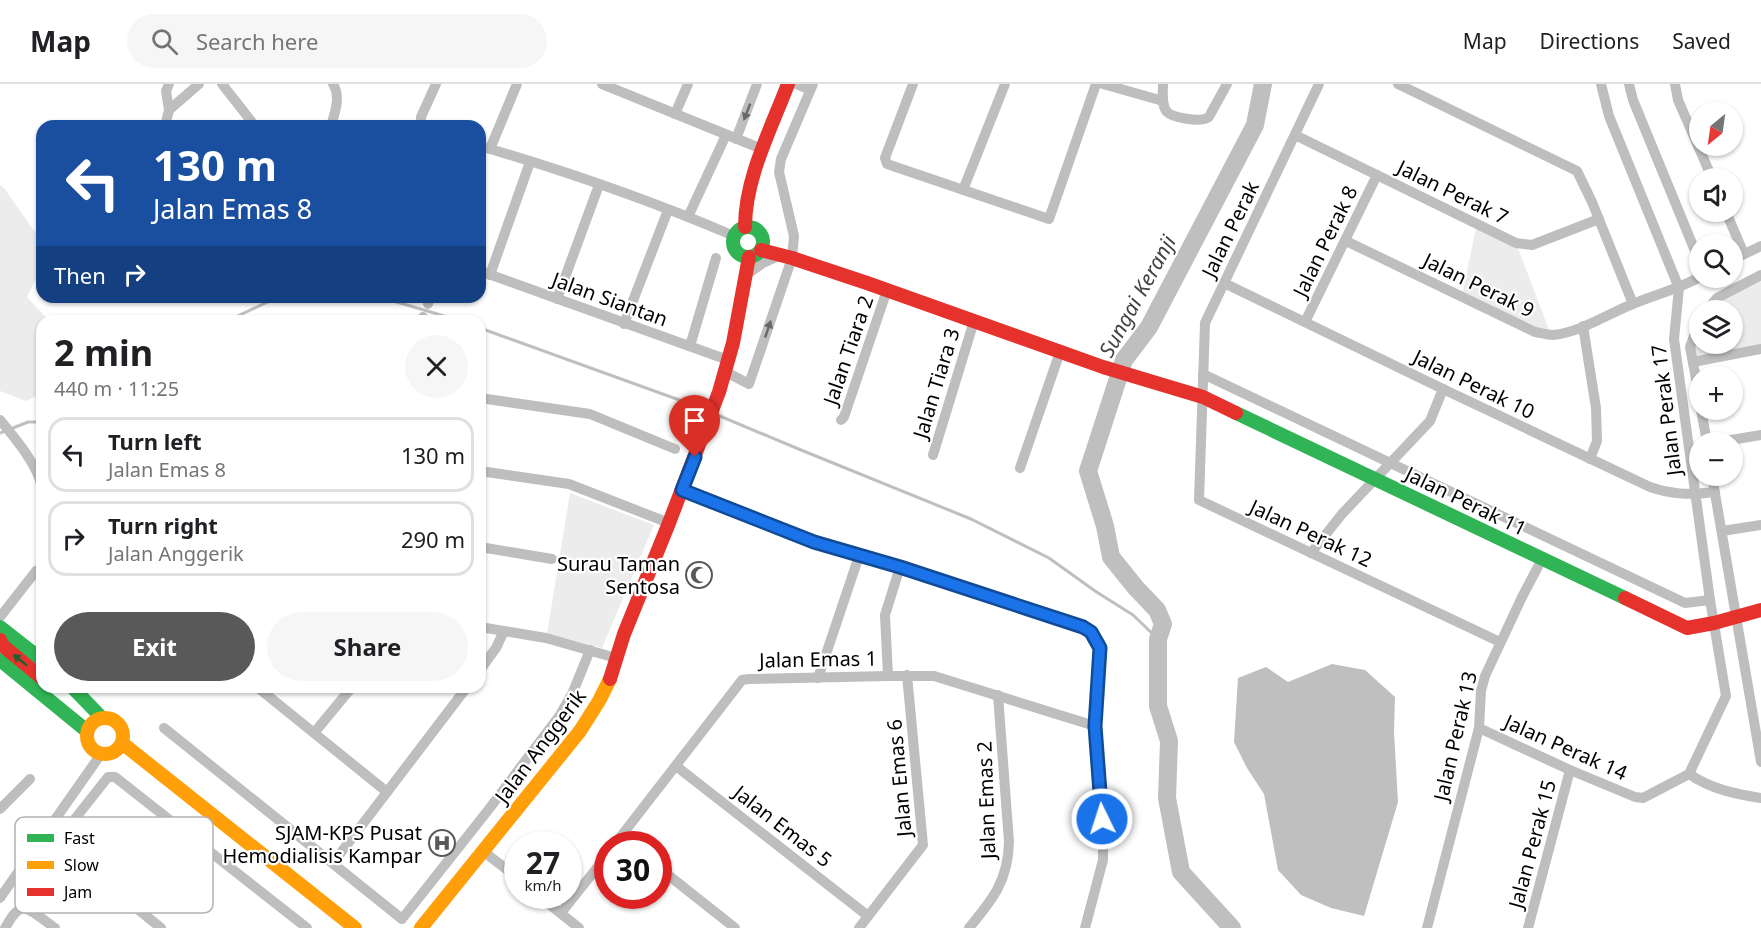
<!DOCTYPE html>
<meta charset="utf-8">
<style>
:root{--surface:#fff;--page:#f6f6f6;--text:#202124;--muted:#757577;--line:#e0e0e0;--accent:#595959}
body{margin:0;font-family:"Noto Sans",sans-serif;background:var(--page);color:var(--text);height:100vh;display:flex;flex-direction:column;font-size:22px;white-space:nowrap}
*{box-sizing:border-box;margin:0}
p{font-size:20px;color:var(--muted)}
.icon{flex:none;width:33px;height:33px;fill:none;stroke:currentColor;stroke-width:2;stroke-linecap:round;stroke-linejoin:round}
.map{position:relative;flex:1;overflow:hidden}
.side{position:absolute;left:36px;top:231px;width:450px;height:378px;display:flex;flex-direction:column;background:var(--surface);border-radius:18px;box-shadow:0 2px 4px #0004}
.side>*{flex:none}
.guide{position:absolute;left:36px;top:36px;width:450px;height:183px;border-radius:18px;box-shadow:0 2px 4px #0004;background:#1a4fa0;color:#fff;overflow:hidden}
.needle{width:39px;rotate:209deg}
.buttons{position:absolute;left:1689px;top:18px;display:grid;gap:12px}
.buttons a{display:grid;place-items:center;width:54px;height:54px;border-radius:50%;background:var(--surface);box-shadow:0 2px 4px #0004;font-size:30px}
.speed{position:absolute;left:504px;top:747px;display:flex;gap:12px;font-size:30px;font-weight:700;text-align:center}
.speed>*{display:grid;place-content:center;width:78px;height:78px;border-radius:50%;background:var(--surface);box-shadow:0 2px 4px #0004;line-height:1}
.speed small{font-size:15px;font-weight:400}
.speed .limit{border:9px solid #d22;background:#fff;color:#111}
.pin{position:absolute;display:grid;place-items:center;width:51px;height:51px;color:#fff;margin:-62px -26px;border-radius:50% 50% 50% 0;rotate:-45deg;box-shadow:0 0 6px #0007}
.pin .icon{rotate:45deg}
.me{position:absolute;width:66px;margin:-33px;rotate:356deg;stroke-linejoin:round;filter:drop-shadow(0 0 4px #0008)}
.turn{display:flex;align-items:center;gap:21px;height:126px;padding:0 18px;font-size:27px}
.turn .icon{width:78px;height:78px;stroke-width:2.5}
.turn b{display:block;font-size:42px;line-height:51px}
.then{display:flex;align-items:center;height:57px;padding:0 18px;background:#0003;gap:12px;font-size:22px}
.round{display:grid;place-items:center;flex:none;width:63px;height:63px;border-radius:32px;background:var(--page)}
.headline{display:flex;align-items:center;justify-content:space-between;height:102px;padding:0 18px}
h1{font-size:36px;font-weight:700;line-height:45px}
.action{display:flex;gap:12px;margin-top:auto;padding:12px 18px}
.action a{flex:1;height:69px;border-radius:36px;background:var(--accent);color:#fff;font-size:24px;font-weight:700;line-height:69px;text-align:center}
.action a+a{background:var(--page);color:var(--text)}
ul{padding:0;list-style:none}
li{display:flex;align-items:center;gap:18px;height:75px;margin:0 12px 9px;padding:0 6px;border:3px solid var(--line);border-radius:18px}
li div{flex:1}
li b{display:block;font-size:22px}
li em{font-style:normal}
header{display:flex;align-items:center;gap:36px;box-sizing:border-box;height:84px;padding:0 30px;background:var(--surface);border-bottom:2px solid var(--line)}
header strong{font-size:28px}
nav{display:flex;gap:33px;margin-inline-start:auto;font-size:21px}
.search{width:420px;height:54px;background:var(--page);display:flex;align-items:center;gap:15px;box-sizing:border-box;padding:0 21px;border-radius:33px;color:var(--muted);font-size:22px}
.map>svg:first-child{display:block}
.green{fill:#ececec}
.water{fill:#bfbfbf}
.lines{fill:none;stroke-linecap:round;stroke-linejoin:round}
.stream{stroke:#bfbfbf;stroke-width:3}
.river{stroke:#bfbfbf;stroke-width:18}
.street{stroke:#bebebe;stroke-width:10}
.fast{stroke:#30b455;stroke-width:14}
.slow{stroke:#ff9f0a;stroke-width:14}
.jam{stroke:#e5322d;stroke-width:14}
.oneway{fill:#686868}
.oneway2{fill:#1a632f}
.route-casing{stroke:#114b97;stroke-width:15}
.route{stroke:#1a73e8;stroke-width:10}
.labels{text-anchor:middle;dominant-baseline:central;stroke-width:4.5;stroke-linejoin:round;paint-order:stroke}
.street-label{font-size:20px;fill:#000;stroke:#fff}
.poi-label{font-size:20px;fill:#000;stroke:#fff;text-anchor:end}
.water-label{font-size:21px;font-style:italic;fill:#444;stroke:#fff}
.key{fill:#fff;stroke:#b2b2b2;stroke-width:1.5}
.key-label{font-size:16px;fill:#000}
</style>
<header>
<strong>Map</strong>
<div class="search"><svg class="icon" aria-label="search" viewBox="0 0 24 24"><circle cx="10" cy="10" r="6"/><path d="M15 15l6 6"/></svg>Search here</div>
<nav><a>Map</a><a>Directions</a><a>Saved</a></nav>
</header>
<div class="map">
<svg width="1761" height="844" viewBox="0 0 1761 844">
<rect width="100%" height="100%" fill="#fff"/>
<g class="green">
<path d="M0,101l4,3 38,54v24l-15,31 22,24h-7v72l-16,8 -26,-10z"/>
<path d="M1477,139l39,20 35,92 -89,-39z"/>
<path d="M1761,191v74l-68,13 6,-42 1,24h32v-34h-25z"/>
<path d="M570,409l84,32 -52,123 -55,-14z"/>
</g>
<path class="water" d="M1332,580l33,6 30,27 -1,35 4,70 -34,114 -33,-8 -30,-13 -23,-25 -14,-76 -17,-26 -13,-26 4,-64 28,-11 22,15z"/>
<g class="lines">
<g class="stream">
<path d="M380,213l81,24"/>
<path d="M227,237l51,-24"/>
<path d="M480,244l227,82"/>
<path d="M715,330l86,36 170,69 78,39 46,33 38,24 25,24"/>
<path d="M0,349l28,-11h14"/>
</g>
<path class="river" d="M1232,844l-51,-56 -14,-74 2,-57 -11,-35v-67l5,-15 -6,-14 -21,-22 -25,-31 -6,-31 -17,-55 36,-111 25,-33 106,-202 8,-41"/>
<g class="street">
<path d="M222,0l33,42"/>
<path d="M602,0l160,65"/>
<path d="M796,0l14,6"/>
<path d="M913,0l-28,74 2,6 162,55 47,-135"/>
<path d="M1103,0l60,17"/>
<path d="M1163,0c0,9 -2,21 4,28 6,6 30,9 37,7 5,-1 5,-2 7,-6l16,-29"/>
<path d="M1319,0l-114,239 -6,177 301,142"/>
<path d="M1398,0l179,87 15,31 41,102"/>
<path d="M1629,0l4,16 67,163"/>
<path d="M1675,0l3,16 34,78"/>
<path d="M169,26l30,-26"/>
<path d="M675,30l13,-30"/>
<path d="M165,42l4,-16 -3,-19 3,-7"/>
<path d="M331,42c4,-14 10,-29 2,-42"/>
<path d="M425,42l-4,-3v-6l15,-33"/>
<path d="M1295,51l221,108 16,2 67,-26"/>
<path d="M736,55l21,-55"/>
<path d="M480,62c86,25 172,55 254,90"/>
<path d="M490,65l27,-65"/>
<path d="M963,106l42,-106"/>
<path d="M1726,128l18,42"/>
<path d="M688,133l38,-82"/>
<path d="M1346,157l189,91c6,1 12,3 18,3 29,-3 56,-22 82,-32 23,-9 43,-14 65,-26"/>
<path d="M1732,176l29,-14"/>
<path d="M480,187l248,89"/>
<path d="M490,191l40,-113"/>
<path d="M746,191l17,-12 18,-8"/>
<path d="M1224,199l219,106 207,98c23,8 41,8 65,5"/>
<path d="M557,215l42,-114"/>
<path d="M428,220l2,-7"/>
<path d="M1707,226l10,-12 44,-23"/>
<path d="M1700,236l-10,27 10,53"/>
<path d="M423,237v-4"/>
<path d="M1305,238l72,-147"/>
<path d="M624,240l44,-114"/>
<path d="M1583,242l13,82 1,33 -7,18"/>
<path d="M690,262l26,-88"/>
<path d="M1693,278l68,-13"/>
<path d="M724,287l25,13 43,-126 2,-22 -15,-64 2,-13 32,-75"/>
<path d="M1203,290l482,229 25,-3"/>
<path d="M480,314l110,16 85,35"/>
<path d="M1701,326l6,32"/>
<path d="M0,336c15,18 37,44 42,67"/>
<path d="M841,336l3,-3 43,-127"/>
<path d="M1719,358l42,-7"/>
<path d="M933,371l41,-134"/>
<path d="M1020,384l40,-116"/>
<path d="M480,387l89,13 100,39"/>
<path d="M1712,392l49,286"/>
<path d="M682,406l132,52 86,25 183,60 8,5 9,16 -5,78 8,116v18l-18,68"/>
<path d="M1722,447l39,-6"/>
<path d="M480,463l72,12"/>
<path d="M1311,469l31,-39 88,-93 13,-32"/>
<path d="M0,533l36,-46 6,-3"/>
<path d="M480,543l66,11 70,20"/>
<path d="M480,586l16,-22 8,-17"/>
<path d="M888,592l-3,-61 15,-48"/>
<path d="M818,594l41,-122"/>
<path d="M257,603l130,105"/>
<path d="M164,644l238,191 87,-110 71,-94 13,-23 17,-42"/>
<path d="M1479,644l91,42 65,27 8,1 46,-24 37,-78 -16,-96 -36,-261 5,-51 -70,-172 -8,-32"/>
<path d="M314,649l38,-46"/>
<path d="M676,682l192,150"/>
<path d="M1689,690c22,15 46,20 72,24"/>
<path d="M0,725l30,-30"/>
<path d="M615,760l127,-164 7,-1 139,-3h46l161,50"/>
<path d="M484,768l34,26"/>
<path d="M333,779l134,-176"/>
<path d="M658,783l77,61"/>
<path d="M539,812l40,32"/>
<path d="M0,814l101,-144"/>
<path d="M561,829l47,-59"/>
<path d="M5,844c4,-6 9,-17 16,-19 7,-3 28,15 34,19"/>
<path d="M161,844l-104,-84 2,-5 49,-62h7l192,151"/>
<path d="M859,844l64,-83 -16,-170"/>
<path d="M969,844c24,-29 39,-47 40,-86l-11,-147"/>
<path d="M1427,844l52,-200 2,-37 4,-15 37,-79 20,-38"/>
<path d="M1528,844l42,-158"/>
</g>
<g class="fast">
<circle cx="748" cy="158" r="15"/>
<path d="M1236,329l389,185"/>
<path d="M0,543l42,33"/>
<path d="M0,576l87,71"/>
<path d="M72,603l30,31"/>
</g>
<g class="slow">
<circle cx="105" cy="652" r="18"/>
<path d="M122,659l233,185"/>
<path d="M421,844l159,-197 19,-30 11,-22"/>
</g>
<g class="jam">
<path d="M745,143c0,-49 26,-98 43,-143"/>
<path d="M761,166l31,8 75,25 236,84 100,30 33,16"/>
<path d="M1625,514l62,30 27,-5 47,-13"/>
<path d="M0,556l3,6 39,32"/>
<path d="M610,595l14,-45 45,-111 50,-131 14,-49 16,-86"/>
</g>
</g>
<defs><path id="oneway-solid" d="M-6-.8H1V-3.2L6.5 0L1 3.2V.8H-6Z" transform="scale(1.5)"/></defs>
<g class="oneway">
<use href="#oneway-solid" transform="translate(747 28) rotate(111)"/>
<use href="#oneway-solid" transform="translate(768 245) rotate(-71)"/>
</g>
<use class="oneway2" href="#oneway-solid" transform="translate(20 576) rotate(-141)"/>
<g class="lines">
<defs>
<path id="route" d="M695,373l-13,33 132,52 86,25 183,60 8,5 9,16 -5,78 7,93"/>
</defs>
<use href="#route" class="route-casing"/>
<use href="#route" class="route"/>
</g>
<defs>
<symbol id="mosque-ring" viewBox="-11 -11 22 22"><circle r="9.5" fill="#fff" stroke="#595959" stroke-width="1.5"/><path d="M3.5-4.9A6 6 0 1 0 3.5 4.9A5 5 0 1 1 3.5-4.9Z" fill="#595959"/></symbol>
<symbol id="hospital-ring" viewBox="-11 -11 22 22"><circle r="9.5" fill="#fff" stroke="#595959" stroke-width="1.5"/><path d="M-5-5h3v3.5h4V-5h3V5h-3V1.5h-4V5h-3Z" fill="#595959"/></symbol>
</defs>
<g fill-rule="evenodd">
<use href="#mosque-ring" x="684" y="476" width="30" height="30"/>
<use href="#hospital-ring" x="427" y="744" width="30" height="30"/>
</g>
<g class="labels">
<g class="street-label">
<text transform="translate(1453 108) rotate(26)">Jalan Perak 7</text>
<text transform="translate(1230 145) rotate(-64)">Jalan Perak</text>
<text transform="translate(1325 157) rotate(-64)">Jalan Perak 8</text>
<text transform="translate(1479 201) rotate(26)">Jalan Perak 9</text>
<text transform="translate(610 215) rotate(20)">Jalan Siantan</text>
<text transform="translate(848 266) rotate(-71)">Jalan Tiara 2</text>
<text transform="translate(936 299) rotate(-73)">Jalan Tiara 3</text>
<text transform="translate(1474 300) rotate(26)">Jalan Perak 10</text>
<text transform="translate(1666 326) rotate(-97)">Jalan Perak 17</text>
<text transform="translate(1466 417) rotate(26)">Jalan Perak 11</text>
<text transform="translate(1311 449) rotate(25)">Jalan Perak 12</text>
<text transform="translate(818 575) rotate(-1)">Jalan Emas 1</text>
<text transform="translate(1455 652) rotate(-77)">Jalan Perak 13</text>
<text transform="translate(540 662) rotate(-53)">Jalan Anggerik</text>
<text transform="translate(1566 663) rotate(24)">Jalan Perak 14</text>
<text transform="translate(899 694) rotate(-95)">Jalan Emas 6</text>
<text transform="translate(986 716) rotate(-92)">Jalan Emas 2</text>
<text transform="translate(783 742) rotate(38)">Jalan Emas 5</text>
<text transform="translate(1532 760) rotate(-75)">Jalan Perak 15</text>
</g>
<g class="poi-label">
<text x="680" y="479">Surau Taman<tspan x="680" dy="23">Sentosa</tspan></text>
<text x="422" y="748">SJAM-KPS Pusat<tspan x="422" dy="23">Hemodialisis Kampar</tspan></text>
</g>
<g class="water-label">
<text transform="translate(1137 212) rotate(-61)">Sungai Keranji</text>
</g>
</g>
<rect x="15" y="733" width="198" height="96" rx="9" class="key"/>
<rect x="27" y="750" width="27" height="8" fill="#30b455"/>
<rect x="27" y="777" width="27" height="8" fill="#ff9f0a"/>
<rect x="27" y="804" width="27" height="8" fill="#e5322d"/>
<g class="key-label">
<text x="64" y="760">Fast</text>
<text x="64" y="787">Slow</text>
<text x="64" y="814">Jam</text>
</g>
</svg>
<div class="buttons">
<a><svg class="needle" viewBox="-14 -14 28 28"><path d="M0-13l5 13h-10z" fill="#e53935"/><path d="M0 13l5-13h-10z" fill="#757577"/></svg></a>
<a><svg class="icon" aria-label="sound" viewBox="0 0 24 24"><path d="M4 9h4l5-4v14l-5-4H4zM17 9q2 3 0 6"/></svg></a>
<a><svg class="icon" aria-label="search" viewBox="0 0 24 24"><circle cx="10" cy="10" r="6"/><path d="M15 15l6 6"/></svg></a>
<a><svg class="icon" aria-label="layers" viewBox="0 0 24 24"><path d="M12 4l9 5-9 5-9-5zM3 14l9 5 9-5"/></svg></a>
<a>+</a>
<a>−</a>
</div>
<div class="speed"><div>27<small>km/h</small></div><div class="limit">30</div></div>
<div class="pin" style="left:695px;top:373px;background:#d93025"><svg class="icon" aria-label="arrive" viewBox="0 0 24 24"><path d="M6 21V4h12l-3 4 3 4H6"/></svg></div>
<svg class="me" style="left:1102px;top:735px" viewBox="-20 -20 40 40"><circle r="17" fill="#1a73e8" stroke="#fff" stroke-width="3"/><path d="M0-11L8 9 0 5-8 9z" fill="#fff"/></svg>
<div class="guide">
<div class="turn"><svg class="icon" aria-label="left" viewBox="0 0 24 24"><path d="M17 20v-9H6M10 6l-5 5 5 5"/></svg><div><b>130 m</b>Jalan Emas 8</div></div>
<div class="then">Then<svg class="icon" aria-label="right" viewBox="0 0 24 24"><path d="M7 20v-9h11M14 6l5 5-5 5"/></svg></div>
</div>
<section class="side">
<div class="headline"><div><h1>2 min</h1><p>440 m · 11:25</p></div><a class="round"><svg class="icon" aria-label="close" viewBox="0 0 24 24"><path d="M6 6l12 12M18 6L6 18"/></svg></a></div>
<ul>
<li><svg class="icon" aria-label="left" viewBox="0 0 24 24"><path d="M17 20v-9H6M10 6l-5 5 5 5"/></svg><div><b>Turn left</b><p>Jalan Emas 8</p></div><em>130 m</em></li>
<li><svg class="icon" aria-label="right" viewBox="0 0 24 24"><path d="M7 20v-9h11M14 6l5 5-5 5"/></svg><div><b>Turn right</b><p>Jalan Anggerik</p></div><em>290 m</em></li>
</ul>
<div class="action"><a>Exit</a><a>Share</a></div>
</section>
</div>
